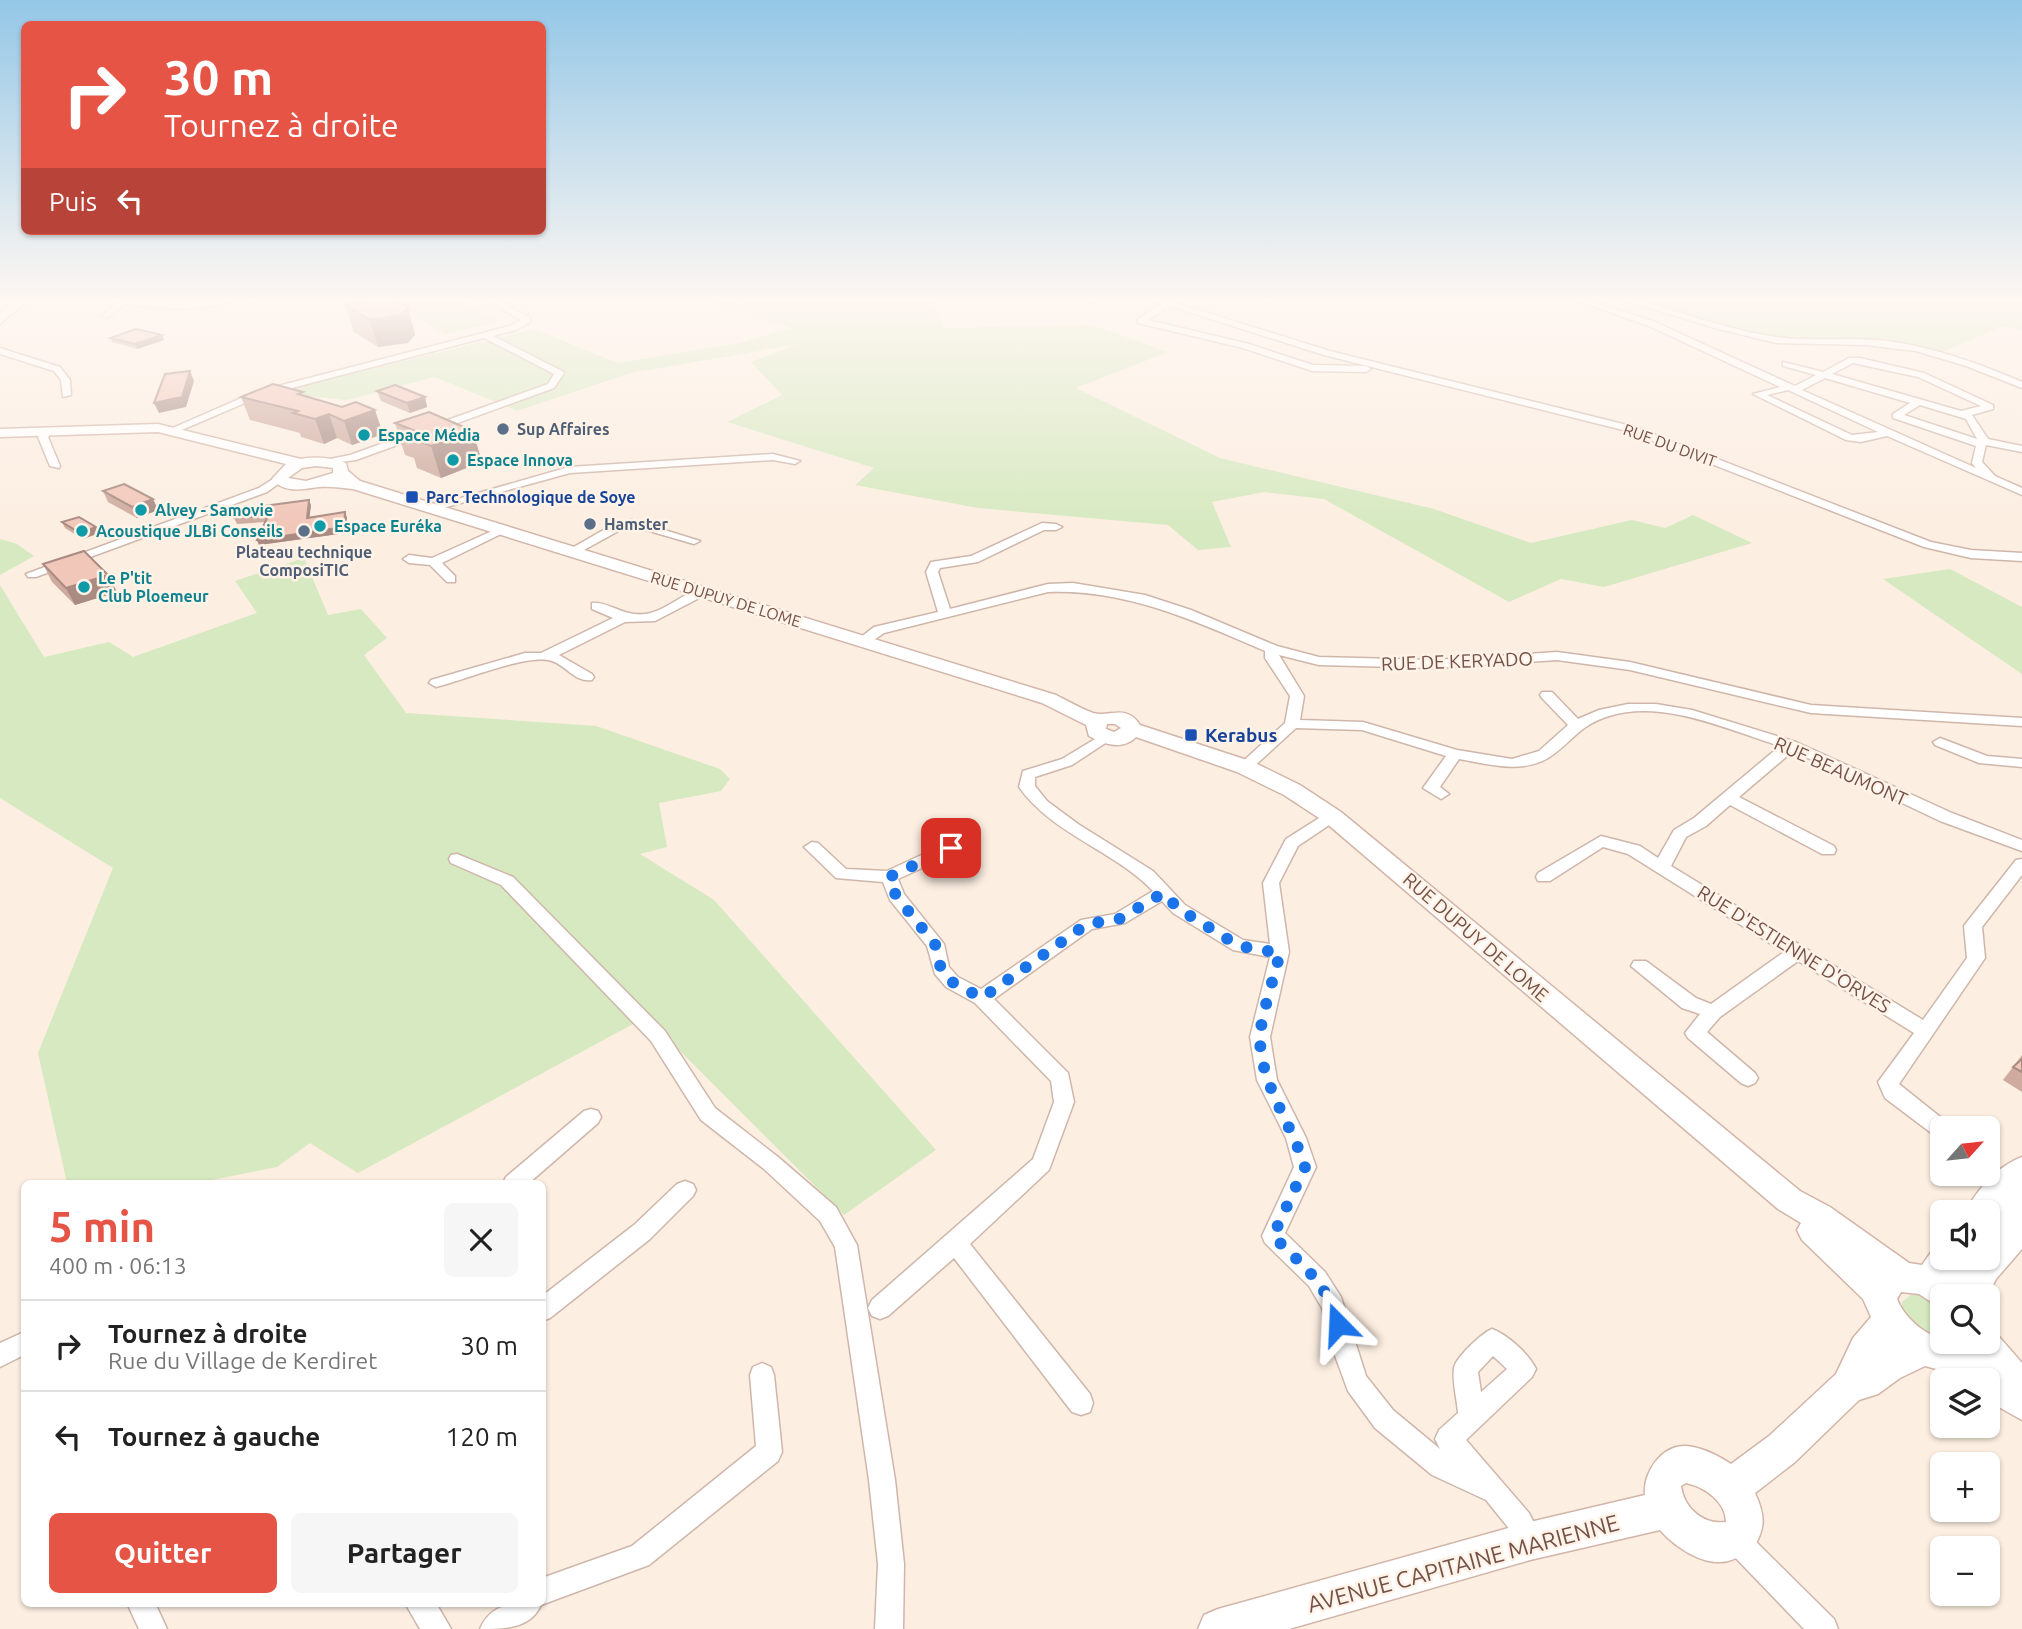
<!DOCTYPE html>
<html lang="fr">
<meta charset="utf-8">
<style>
:root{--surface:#fff;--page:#f6f6f6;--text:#222;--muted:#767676;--line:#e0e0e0;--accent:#e65446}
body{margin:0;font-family:Ubuntu,sans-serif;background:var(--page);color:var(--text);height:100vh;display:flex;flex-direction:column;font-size:26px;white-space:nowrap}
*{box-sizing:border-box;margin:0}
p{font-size:23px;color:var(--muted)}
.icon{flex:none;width:38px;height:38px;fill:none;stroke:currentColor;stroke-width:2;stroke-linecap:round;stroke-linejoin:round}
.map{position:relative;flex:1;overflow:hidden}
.sheet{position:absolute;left:21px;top:1180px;width:525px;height:427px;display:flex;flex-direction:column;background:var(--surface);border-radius:10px;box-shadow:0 2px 5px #0004}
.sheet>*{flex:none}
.hud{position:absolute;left:21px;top:21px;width:525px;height:214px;border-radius:10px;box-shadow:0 2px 5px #0004;background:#e65446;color:#fff;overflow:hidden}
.needle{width:46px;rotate:63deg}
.controls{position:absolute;left:1930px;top:1116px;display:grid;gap:14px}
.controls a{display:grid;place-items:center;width:70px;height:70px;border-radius:10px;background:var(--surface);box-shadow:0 2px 5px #0004;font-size:35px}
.pin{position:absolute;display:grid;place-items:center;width:60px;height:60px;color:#fff;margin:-30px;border-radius:14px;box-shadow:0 4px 10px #0006}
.me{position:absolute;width:77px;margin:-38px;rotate:339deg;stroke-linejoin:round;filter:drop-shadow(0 0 5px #0008)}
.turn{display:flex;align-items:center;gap:24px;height:147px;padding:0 28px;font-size:32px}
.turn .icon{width:91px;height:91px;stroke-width:2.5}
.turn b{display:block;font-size:49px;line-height:60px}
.then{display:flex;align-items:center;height:66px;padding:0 28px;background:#0003;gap:14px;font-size:26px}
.round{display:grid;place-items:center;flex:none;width:74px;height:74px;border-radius:10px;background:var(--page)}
.headline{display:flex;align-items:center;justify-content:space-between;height:119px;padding:0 28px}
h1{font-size:42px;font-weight:700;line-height:52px;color:var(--accent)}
.action{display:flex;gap:14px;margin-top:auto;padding:14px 28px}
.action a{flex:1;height:80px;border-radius:10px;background:var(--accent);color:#fff;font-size:28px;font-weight:700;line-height:80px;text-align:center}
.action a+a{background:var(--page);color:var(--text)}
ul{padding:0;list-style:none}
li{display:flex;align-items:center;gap:21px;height:91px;padding:0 28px;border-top:2px solid var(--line)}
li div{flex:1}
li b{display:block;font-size:26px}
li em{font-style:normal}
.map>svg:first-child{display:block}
.green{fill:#d6e9c0}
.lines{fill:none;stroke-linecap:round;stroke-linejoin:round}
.street-casing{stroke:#cfb6ab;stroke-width:3}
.secondary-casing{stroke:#d2b5a8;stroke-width:3}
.street{fill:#fff;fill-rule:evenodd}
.secondary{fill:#fff;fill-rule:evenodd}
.wall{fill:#cfab9f}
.shaded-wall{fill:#a98b82}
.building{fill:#f1c7b9;stroke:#a98b82;stroke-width:2}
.route{stroke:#1a73e8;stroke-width:12;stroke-dasharray:0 21.6}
.service-dot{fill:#5c6f8a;stroke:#fff2e7;stroke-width:2.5}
.culture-dot{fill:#0f9aa8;stroke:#fff2e7;stroke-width:2.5}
.transit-dot{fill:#1a4fb4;stroke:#fff2e7;stroke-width:2.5}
.labels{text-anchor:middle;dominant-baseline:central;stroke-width:5;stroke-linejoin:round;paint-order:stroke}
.far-service-label{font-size:16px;font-weight:bold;fill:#4e5e75;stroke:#fff2e7;text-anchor:start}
.far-culture-label{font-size:16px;font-weight:bold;fill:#0d838f;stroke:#fff2e7;text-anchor:start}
.far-street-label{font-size:16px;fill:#735148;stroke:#fff2e7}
.far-transit-label{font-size:16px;font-weight:bold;fill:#164399;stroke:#fff2e7;text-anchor:start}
.street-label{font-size:19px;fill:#735148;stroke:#fff2e7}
.transit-label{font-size:19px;font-weight:bold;fill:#164399;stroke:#fff2e7;text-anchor:start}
.near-street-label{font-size:23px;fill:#735148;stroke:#fff2e7}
</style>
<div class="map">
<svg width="2022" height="1629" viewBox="0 0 2022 1629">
<rect width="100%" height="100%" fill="#fceee1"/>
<g class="green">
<path d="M428,298h28l43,23 -53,13 -51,-28z"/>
<path d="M700,298h15l29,8 14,-8h172l13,30 149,-3 76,27 -92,36 144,70 214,51 97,34 101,-23 33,8 28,-13 59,28 -148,44 -43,-8 -52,23 -185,-103 -60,-7 -52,10 19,45 -33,3 -30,-25 -190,-17 -123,-23 19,-17 -147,-46 55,-27 -31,-33 47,-18 -167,29 -114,38 -82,-34 -88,23 -72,-7 259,-64 84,34 122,-20 52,-15z"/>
<path d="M1632,298h390v32l-20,-4 -59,26 -46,-8 -115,-5 -26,-5z"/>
<path d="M0,539l17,5 17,12 -34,19z"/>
<path d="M304,558l24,57 33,-6 26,29 -23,17 42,58 190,13 124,43 10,10 -9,12 -62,12 8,44 -27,7 74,46 222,250 -92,65 -198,-198 -288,156 -48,-30 -33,24 -81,16h-129l-29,-130 75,-185 -113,-70v-213l44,72 65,-15 24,15 124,-44 -22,-32z"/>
<path d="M1950,569l72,38v67l-139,-95z"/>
<path d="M1912,1294l10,1 20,11v31c-18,-1 -40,-15 -40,-35z"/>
</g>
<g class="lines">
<defs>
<g id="street">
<path d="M102,298l68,5 68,-5c-29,15 -81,10 -113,6l-19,14 -4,-2 15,-14z"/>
<path d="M484,298h10l36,20v4l-14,8 -23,6 69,35 2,2 -10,15 -198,72 -31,4v-4l25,-5 198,-71 6,-10 -70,-36 -223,58 -84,36 -9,-2 87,-38 255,-66 11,-6z"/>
<path d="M1084,298h12l4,3 -4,2z"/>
<path d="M1147,298h13l170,53 305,76 296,115 40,8 51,3v8l-51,-3 -47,-11 -297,-116 -303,-76 -154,-49 -22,14 101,24 64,21 53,1 5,3 -5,3 -54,-1 -69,-23 -105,-25v-4l24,-15z"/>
<path d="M1581,298l74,24 140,64 21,-11 -33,-9v-4l40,10 26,-14h11l64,15 69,32v4l-21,6 16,24 34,7v6l-36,-7 -4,17 13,14 27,12v7l-135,-59 -26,6 -15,-2 -93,-46 27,-7 -131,-61 -68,-24zM1853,363l65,14 63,29 -20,5 -129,-37zM1825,378l85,25 -17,11v4l83,28 -4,17 4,5 -174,-78zM1788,390l90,42 -26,3 -85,-40zM1920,405l46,14 11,20 -73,-24z"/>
<path d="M1617,298h14c48,13 95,32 145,39 34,5 68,0 102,3 50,5 98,22 144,42v6l-56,-22 -50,-15 -51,-6 -89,-2 -61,-15z"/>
<path d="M0,348l60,19 10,13 1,15 -8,2 -2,-17 -7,-9 -54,-17z"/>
<path d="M44,429l9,2 -5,6 12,29 -1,2 -9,-2 -12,-29z"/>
<path d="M773,454l27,7 -5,3 -22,-4 -203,13 -138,38 -6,-3 143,-41z"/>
<path d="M276,477l9,2 -18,13 -231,85h-8l-2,-3 233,-86z"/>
<path d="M632,520l68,21 -6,3 -62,-18 -10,3 -47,26h-8l-2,-3 49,-28z"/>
<path d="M1042,523l14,1 6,3 -6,3h-12l-66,32 -38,6 -2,4 12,37 98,-25 25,-1 72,12 46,15 86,36 42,11 116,3 122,-8 73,10 181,43 211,13v8l-211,-13 -181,-43 -73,-10 -122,8 -116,-3 -40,-10 25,41 -4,24 63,2 94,28 55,9 27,-8 29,-26 -26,-27 -2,-3 2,-3h10l26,27 21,-9 29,-6h28l36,6 104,32 156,71 70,27v11l-82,-30 -147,-70 -54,46 95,49 2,4 -2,4h-12l-92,-49 -24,21 -20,11 -15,29 252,154 44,-62 -3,-32 3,-4 49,-62 6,-1v16l-40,52 3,31 -86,126 45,36 2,9 -9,5 -7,-2 -45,-34 -7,-16 36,-49 -116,-72 -78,56 -13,15 48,41 3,5 -3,5 -7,3 -7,-3 -53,-45 -3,-5 15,-19 -18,-6 -51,-42 3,-5h12l50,37 15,6 73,-52 -156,-98 -25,-7 -53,34h-12l-2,-4 2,-4 63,-37 39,10 18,12 16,-28 20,-12 86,-72c-52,-16 -116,-47 -171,-30 -32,10 -37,27 -61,42 -27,16 -60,6 -89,1l-19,28 9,7 -8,5 -18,-11 23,-32 -84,-26 -66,-2 -46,42h-10l-3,-3 3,-3 45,-41 5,-27 -25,-38v-7c-70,-30 -139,-62 -217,-59l-164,41 -16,11h-10l-2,-3 18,-14 64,-15 -12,-40 5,-10 40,-6z"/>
<path d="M501,527l6,3 -2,2 -63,31 13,13v6h-8l-17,-17 -21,-2 -6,-4 6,-4 23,3z"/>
<path d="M701,588l4,1v6l-50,26 -30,1 -66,33 33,19 2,3 -2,3c-18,3 -28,-18 -44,-20 -27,-4 -83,20 -112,27l-7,-4 2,-3 94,-27h16l72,-35 -21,-9v-6c16,-2 31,14 53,11 19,-2 37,-20 56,-26z"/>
<path d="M1105,733l7,4 -2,3 -38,25 -37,12v9l12,15 31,23 75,47 32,34 58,35 27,4 -7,-61 23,-44 41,-26h12l2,4 -43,29 -19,37 10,69 -19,85 7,43 29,58 10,29 -31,66 40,39 16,25 25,79 27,34 47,39 -5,-10 4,-9 19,-17c-1,-14 -6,-31 -4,-45 2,-11 28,-35 38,-39 16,6 37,25 44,40l-4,8 -66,63 63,73 14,28 -4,9 -9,4 -9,-4 -10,-19 -25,-31 -54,-25 -57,-47 -27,-37 -18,-49 -8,-34 -13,-22 -44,-43 -3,-7 32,-69 -8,-29 -29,-58 -7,-43 20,-80 -37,-7 -60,-37 -11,-12 -37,22 -33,6 -98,70 74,74 6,29 -25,68 -79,74 120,150 3,9 -3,9 -9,3 -9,-3 -118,-154 -66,58 -8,3 -8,-3 -4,-8 4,-8 161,-141 21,-57 -3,-21 -76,-78 -29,-16 -11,-13 -8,-28 -37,-46 -7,-18 -47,-4 -32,-31 8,-5 6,1 28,26 41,2 58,-27h12l2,4 -2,4 -59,27 6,15 40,50 5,23 9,10 23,12 100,-69 34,-6 38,-23c-39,-41 -100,-56 -134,-104l4,-16 39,-12zM1493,1356l14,13 -26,23 -3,-20z"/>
<path d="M1940,738l47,18 35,3v8l-43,-4 -44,-18 -2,-3z"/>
<path d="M457,854l56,23 152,154 50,77 63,49 58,50 21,38 38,235 9,84 -1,65h-28l3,-65 -9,-84 -34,-233 -15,-26 -56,-52 -63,-49 -50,-79 -150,-156 -50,-22 -2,-4 2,-4z"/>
<path d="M591,1109l7,2 3,6 -3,6 -69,60h-26l3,-6 78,-66z"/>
<path d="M685,1181l8,3 3,6 -3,6 -43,43 -100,79 -8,3v-25l92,-71 43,-41z"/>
<path d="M24,1332v23l-24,12v-24z"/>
<path d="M762,1363l9,4 3,8 8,77 -4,9 -129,104 -108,40c-11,24 -37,24 -61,24 12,-28 37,-26 62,-26v-25l90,-32 124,-100 -6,-71 3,-8z"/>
<path d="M1735,1526l9,4 90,89 4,10h-34l-78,-81 -4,-9 4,-9z"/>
<path d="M127,1603h28l12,26h-28z"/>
<path d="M405,1603h31l15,26h-31z"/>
</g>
<g id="secondary">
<path d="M17,298l11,2 -28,24v-10z"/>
<path d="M158,424l143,35c16,-3 30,-1 45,4l2,8 12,10 696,214c12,6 24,13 37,18 16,5 33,-10 47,12l113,37 47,23 41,27 459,379 30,16 79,56 13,2 12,-17 8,-4v14h46v-45h-23c11,-23 33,-47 57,-56v92l-26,30 -9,18h-45v12l-23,-15 -18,-2 -4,7c7,18 27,36 45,39v4h46v-14l6,3 28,32v57l-34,-19v-20h-30l-14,-10 -19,-5 -25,12 -22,16 -19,6 -64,62 -40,31c10,22 11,34 -2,56 -8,4 -16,10 -25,12 -24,6 -53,-14 -68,-31l-130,30 -241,69h-91l6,-14 14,-6 312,-87 115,-27c-2,-22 16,-50 41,-49 15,1 33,10 45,18l38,-28 67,-62 17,-36 18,-21 -8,-18 -61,-59 -5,-10 4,-7 -23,-14 -453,-387 -41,-27 -47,-23 -101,-35c-14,14 -32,7 -47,-1l-3,-11 -44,-22 -689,-214c-11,-1 -23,-3 -34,-2 -17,2 -34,7 -47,-8l14,-15 -128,-32 -158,5v-8zM316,466l17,2v5l-27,8 -18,-3 14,-10zM1107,724h8l6,4 -7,4 -8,-3zM1686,1483c19,4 40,19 40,39 -22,3 -42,-13 -45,-36z"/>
</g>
</defs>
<use href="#street" class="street-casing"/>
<use href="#secondary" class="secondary-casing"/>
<use href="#street" class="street"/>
<use href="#secondary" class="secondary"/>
</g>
<g class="wall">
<path d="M345,305l63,2 7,28 -7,8 -30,4 -24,-15z"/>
<path d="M162,335l2,5 -27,9 -25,-7 -2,-4z"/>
<path d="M377,391l48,6 2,10 -17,6 -29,-12z"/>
<path d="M305,396l78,38 -31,11 -15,-7 -13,6 -23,-7 -1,-4 -50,-13 -9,-23z"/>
<path d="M429,412l53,50 -41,16 -24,-10 -3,-10 -9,-3 -10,-32z"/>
<path d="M103,491l50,8 5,11 -21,8 -29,-16z"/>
<path d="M311,505l-2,12 36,-5 2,6 -1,15 -87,12 -2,-5 8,-18 -28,2 -3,-6z"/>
<path d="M62,522l34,5 3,6 -16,6 -18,-11z"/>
<path d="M43,564l74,28 -42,13 -23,-23z"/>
<path d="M2022,1055v37l-19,-12z"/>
</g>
<g class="shaded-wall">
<path d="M408,307l7,28 -7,8 -30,4 -8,-27z"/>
<path d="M162,335l2,5 -27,9 -2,-5z"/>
<path d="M190,371l4,10 -8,26 -27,6 -5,-10z"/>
<path d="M425,397l2,10 -17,6 -3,-10z"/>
<path d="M375,410l8,24 -31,11 -8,-24z"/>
<path d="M329,414l8,24 -13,6 -9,-25z"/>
<path d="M473,431l9,31 -41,16 -10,-32z"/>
<path d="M153,499l5,11 -21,8 -5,-11z"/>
<path d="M309,500l2,5 -2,18 -2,-5z"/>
<path d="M345,512l2,6 -1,15 -87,12 -2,-5z"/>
<path d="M96,527l3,6 -16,6 -3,-6z"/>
<path d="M108,575l9,17 -42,13 -9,-17z"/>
</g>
<g class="building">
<path d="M375,298h16l17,9 -8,8 -30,5 -25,-15z"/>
<path d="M136,329l26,6 -27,9 -25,-6z"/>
<path d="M190,371l-8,26 -28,6 11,-29z"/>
<path d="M273,384l30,8 -5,2 44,13 14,-5 19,8 -31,11 -15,-7 -14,5 -22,-6 5,-2 -57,-14z"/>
<path d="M395,385l30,12 -18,6 -30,-12z"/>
<path d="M429,412l44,19 -42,15 -24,-10 11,-4 -23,-9z"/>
<path d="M124,484l29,15 -21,8 -29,-16z"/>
<path d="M309,500l-2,18 38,-6 -1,15 -87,13 11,-24 -34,2 -1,-8z"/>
<path d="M79,517l17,10 -16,6 -18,-11z"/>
<path d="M84,551l24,24 -42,13 -23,-24z"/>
<path d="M2022,1059v13l-9,-5z"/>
</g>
<linearGradient id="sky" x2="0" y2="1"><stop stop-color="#94c7e7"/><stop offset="0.57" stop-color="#fef7f2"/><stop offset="1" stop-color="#fef7f2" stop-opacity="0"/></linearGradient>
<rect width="2022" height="526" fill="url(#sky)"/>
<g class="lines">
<path class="route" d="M951,848l-62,29 7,19 39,48 6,25 11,13 30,16 105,-74 32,-5 44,-26 16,16 60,37 41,7c-5,21 -20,66 -20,85 0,46 32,86 45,129l-32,69c27,27 56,49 65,88"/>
</g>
<g class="service-dot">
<circle cx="503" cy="429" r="7"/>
<circle cx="590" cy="524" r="7"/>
<circle cx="304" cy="531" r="7"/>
</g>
<g class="culture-dot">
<circle cx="364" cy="435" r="7"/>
<circle cx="453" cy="460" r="7"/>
<circle cx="141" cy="510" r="7"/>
<circle cx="320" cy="526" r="7"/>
<circle cx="82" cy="531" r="7"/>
<circle cx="84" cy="587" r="7"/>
</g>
<g class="transit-dot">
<rect x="405" y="490" width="14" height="14" rx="3.5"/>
<rect x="1184" y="728" width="14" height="14" rx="3.5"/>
</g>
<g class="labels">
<g class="far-service-label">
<text x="517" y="429">Sup Affaires</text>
<text x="604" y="524">Hamster</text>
<text x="304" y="552" text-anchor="middle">Plateau technique<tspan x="304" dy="18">ComposiTIC</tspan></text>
</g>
<g class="far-culture-label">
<text x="378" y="435">Espace Média</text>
<text x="467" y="460">Espace Innova</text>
<text x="155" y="510">Alvey - Samovie</text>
<text x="334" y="526">Espace Euréka</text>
<text x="96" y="531">Acoustique JLBi Conseils</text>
<text x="98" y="578">Le P'tit<tspan x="98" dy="18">Club Ploemeur</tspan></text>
</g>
<g class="far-street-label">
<text transform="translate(1670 445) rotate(20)">RUE DU DIVIT</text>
<text transform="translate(726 599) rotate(17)">RUE DUPUY DE LOME</text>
</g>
<g class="far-transit-label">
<text x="426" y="497">Parc Technologique de Soye</text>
</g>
<g class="street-label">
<text transform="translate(1457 661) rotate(-2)">RUE DE KERYADO</text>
<text transform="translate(1841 771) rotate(24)">RUE BEAUMONT</text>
<text transform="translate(1476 937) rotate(41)">RUE DUPUY DE LOME</text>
<text transform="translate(1794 949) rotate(32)">RUE D'ESTIENNE D'ORVES</text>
</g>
<g class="transit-label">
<text x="1205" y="735">Kerabus</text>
</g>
<g class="near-street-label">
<text transform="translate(1463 1563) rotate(-15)">AVENUE CAPITAINE MARIENNE</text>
</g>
</g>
</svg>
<div class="controls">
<a><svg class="needle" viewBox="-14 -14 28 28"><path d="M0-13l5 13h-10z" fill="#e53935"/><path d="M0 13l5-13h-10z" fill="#767676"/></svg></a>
<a><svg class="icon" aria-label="sound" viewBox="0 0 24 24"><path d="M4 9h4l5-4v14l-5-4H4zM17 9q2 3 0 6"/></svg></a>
<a><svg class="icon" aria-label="search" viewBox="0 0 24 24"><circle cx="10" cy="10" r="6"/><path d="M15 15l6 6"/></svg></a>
<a><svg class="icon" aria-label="layers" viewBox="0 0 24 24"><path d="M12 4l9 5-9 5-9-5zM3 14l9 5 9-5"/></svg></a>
<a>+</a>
<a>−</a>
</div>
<div class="pin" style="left:951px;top:848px;background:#d93025"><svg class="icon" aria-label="arrive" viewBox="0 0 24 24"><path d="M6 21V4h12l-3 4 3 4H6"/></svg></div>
<svg class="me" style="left:1338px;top:1324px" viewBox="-20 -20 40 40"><path d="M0-17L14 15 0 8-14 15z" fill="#1a73e8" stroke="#fff" stroke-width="4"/></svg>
<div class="hud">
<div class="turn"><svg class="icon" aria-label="right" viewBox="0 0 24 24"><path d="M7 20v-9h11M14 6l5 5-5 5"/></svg><div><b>30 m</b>Tournez à droite</div></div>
<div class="then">Puis<svg class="icon" aria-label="left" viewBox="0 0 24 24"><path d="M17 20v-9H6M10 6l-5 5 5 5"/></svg></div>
</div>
<section class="sheet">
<div class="headline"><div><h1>5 min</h1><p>400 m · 06:13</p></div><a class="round"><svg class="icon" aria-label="close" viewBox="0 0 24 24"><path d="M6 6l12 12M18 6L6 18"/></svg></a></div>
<ul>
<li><svg class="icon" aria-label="right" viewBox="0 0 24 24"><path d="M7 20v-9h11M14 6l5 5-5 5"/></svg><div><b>Tournez à droite</b><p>Rue du Village de Kerdiret</p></div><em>30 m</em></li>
<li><svg class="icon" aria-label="left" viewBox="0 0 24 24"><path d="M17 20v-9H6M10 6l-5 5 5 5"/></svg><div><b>Tournez à gauche</b></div><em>120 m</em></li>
</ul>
<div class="action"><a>Quitter</a><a>Partager</a></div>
</section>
</div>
